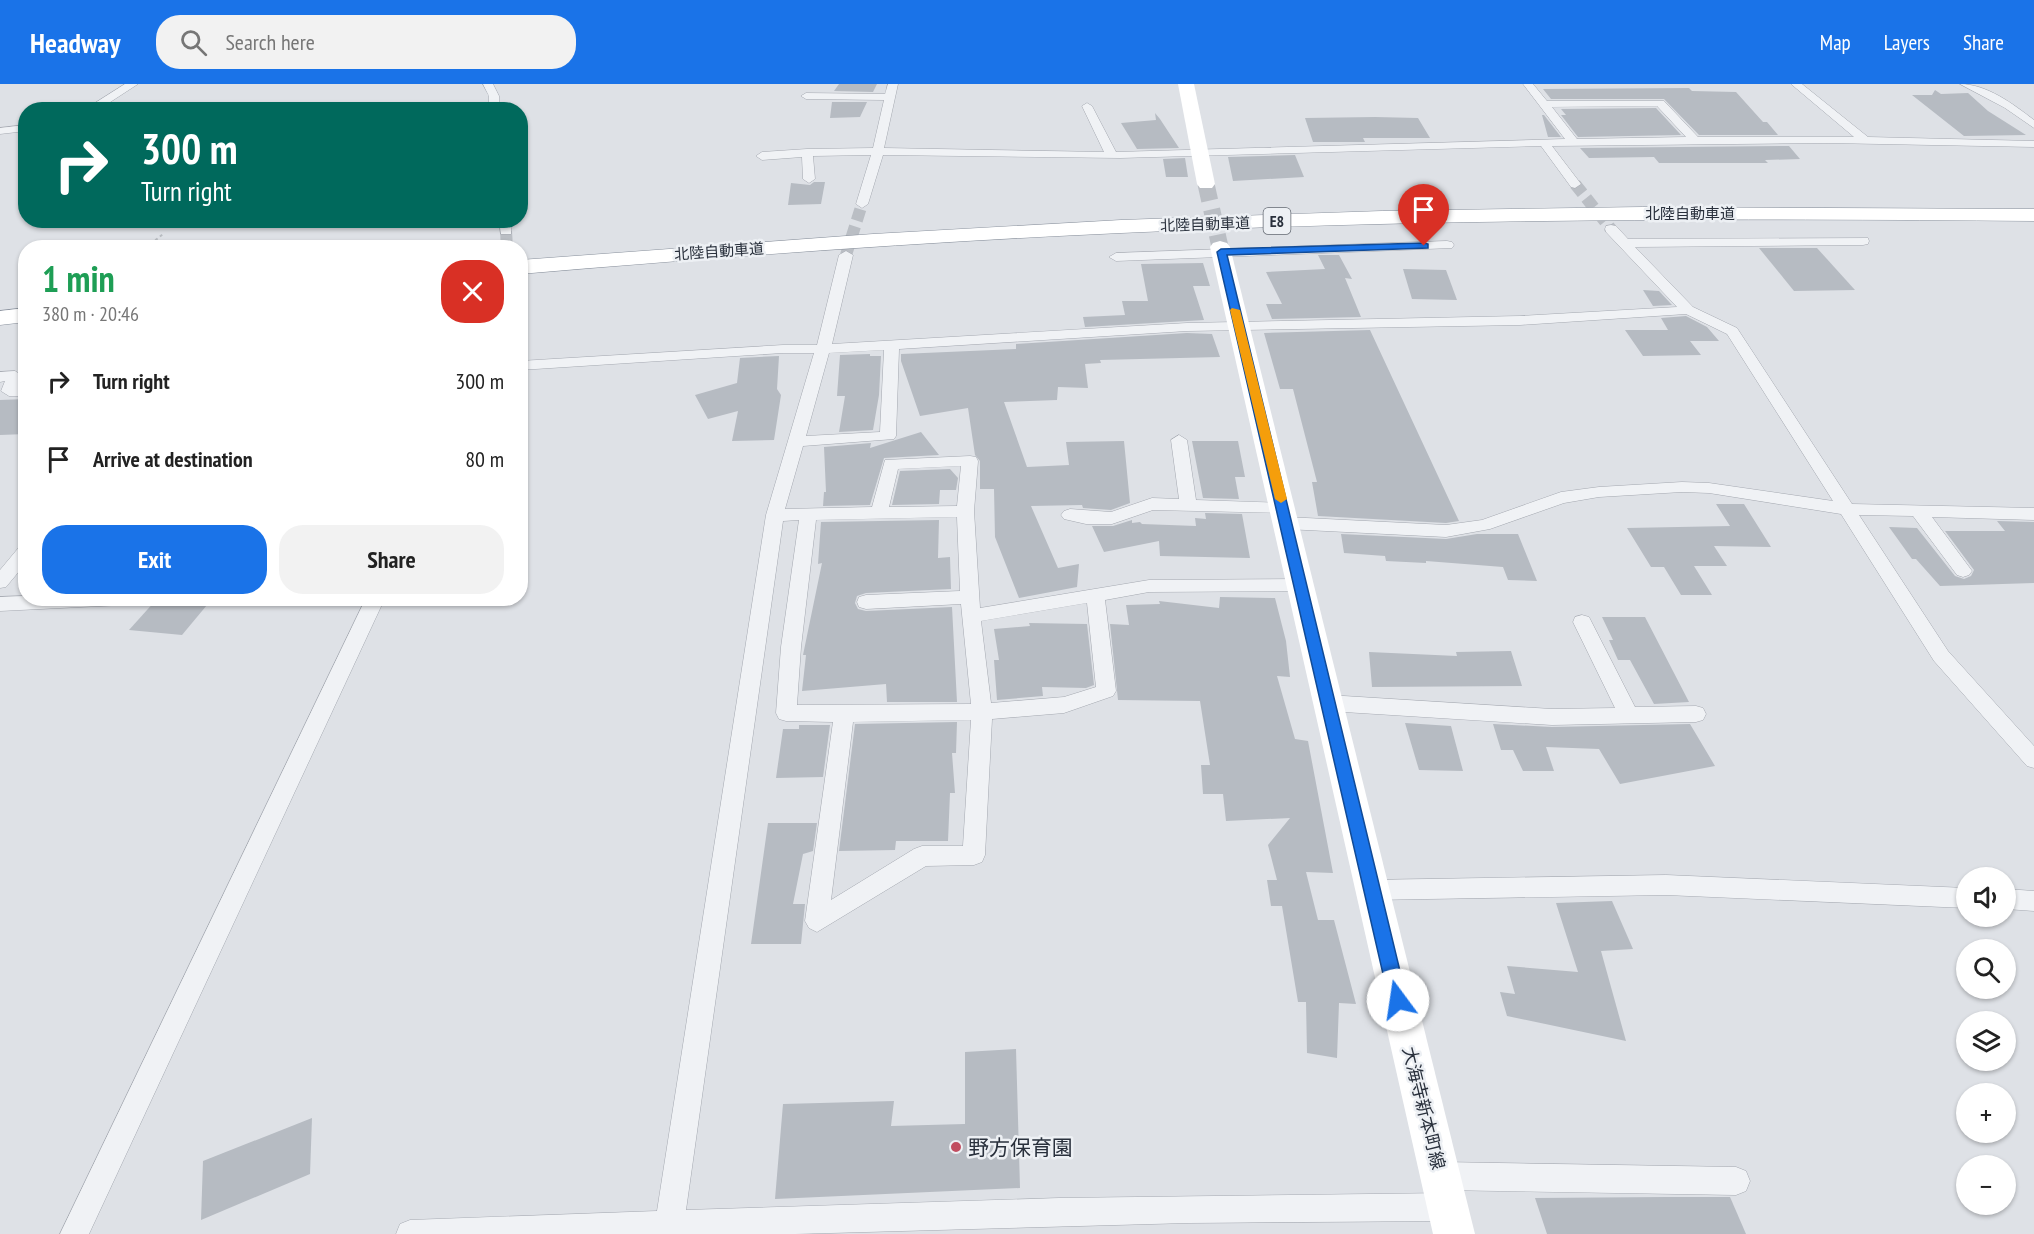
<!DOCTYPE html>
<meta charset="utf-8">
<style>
:root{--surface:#fff;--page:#f2f2f2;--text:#222;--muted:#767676;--accent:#1a73e8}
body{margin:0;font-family:"PT Sans Narrow","Noto Sans JP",sans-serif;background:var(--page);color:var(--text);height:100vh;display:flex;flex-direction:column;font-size:22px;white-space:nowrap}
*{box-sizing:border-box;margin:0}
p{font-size:20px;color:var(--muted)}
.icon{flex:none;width:33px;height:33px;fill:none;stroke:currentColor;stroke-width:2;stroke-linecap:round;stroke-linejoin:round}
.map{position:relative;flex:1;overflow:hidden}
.panel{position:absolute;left:18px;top:156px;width:510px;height:366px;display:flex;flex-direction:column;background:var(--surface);border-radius:24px;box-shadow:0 2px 4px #0004}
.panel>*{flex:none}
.top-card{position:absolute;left:18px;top:18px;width:510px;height:126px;border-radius:24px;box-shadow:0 2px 4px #0004;background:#00695c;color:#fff;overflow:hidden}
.tools{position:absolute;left:1956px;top:783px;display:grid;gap:12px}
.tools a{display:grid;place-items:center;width:60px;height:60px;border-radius:50%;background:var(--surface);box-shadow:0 2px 4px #0004;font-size:30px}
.pin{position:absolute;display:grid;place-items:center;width:51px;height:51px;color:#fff;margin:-62px -26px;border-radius:50% 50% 50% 0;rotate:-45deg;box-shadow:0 0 6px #0007}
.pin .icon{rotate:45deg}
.me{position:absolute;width:66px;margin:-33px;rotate:346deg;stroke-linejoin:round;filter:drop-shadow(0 0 4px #0008)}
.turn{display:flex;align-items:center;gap:21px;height:126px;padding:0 24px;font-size:27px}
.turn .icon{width:78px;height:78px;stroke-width:2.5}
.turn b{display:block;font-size:42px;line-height:51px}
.round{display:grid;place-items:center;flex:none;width:63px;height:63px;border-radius:24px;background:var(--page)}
.headline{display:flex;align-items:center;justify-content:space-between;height:102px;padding:0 24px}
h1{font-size:36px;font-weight:700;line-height:45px;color:#1e9e55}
.button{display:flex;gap:12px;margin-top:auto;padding:12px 24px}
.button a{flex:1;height:69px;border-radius:24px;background:var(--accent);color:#fff;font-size:24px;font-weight:700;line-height:69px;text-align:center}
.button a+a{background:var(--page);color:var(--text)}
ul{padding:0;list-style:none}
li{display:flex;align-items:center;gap:18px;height:78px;padding:0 24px}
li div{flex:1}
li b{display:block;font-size:22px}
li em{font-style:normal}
header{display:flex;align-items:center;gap:36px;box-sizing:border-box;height:84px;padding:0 30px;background:var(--accent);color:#fff}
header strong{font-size:28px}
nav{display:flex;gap:33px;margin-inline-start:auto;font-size:21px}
.search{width:420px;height:54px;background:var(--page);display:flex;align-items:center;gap:15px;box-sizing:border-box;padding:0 21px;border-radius:24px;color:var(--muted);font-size:22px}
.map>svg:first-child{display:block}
.building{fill:#b6bbc2}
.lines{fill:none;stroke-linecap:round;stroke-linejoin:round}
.street-tunnel{stroke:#babec4;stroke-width:12;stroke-dasharray:12 6;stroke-linecap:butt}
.secondary-tunnel{stroke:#babec4;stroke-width:17;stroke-dasharray:17 9;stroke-linecap:butt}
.street-casing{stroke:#a4a8b0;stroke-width:1}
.highway-casing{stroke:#878f9b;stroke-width:1}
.path{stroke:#b8bcc1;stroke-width:2;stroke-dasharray:3 3;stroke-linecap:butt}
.street{fill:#f0f2f5;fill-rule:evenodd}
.secondary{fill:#fff;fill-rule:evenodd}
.highway{fill:#fff;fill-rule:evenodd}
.route{fill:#1a73e8;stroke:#114b97;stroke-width:1.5}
.slow{fill:#f59e0b}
.poi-dot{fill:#c14d60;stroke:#edf0f4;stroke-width:2}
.labels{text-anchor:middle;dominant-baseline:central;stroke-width:5;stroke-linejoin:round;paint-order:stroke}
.far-street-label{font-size:15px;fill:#29303c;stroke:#edf0f4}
.shield{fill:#edf0f4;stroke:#646a73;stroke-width:1.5}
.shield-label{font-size:16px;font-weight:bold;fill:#29303c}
.street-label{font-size:18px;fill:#29303c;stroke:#edf0f4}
.near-poi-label{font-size:21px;fill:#29303c;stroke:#edf0f4;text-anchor:start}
</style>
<header>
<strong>Headway</strong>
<div class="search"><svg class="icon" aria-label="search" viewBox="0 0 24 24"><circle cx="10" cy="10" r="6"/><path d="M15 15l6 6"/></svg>Search here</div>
<nav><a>Map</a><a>Layers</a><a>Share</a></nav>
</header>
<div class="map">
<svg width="2034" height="1150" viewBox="0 0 2034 1150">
<rect width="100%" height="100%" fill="#dee1e6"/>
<g class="building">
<path d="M839,0h38l-4,8 -39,-1z"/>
<path d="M1689,4l3,3 44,1 27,30h4l11,13h-79l-35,-36h-113l-8,-10z"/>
<path d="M1935,6l6,4 27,-1 20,18 38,24 -62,1 -52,-41h20z"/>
<path d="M832,18h35l-7,15 -30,1z"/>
<path d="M1656,24l25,27 -103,2 -17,-22h5l-5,-6z"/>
<path d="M1155,29l5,6 19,29 -42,1 -16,-26 35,-3z"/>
<path d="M1542,31h2l17,22h-13z"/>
<path d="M1375,33l43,1 12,20h-67l2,4h-52l-8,-24z"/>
<path d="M1789,62l11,13 -35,1 3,3h-109l-5,-6 -65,1 -9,-10z"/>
<path d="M1295,71l9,22 -71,4 -5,-24z"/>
<path d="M1185,74l3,19h-22l-3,-18z"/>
<path d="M814,98h11l-4,22 -33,1 3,-22 19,2z"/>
<path d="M1759,164h58l38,42 -61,1z"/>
<path d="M1318,171h21l13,24 -7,-1 16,39 -89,2 -6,-15h16l-16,-32 59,-3z"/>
<path d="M1203,179l7,23h-17l11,34 -119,7 -2,-10 42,-2 -3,-14h26l-7,-37z"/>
<path d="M1403,185l43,1 11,30 -45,-1z"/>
<path d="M1643,206l16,1 13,14 -19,1z"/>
<path d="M1686,232l21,11 12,14h-29l11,14 -58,1 -18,-26h43l-7,-12z"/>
<path d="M1370,246l89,191 -13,2 -128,-7 -6,-34h5l-24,-93h-13l-16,-56z"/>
<path d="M1187,249l25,1 8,23 -120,3 1,3 -16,1 3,24 -30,-1 -1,13 -53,2 23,65 42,-2 -3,-23 58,-1 6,62 -19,7 -28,-2 -1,-3 -51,1 27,62 21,-4 -2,23 -58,11 -24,-61 -1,-48h-14v-28l-5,-6 -7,-47 -48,8 -19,-55v-7l115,-5v-5z"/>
<path d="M870,270v2h11l-2,39 -6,35 -34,2 6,-36h-8l3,-41z"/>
<path d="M779,272l-2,33 4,6 -7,45 -42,1 6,-30 -30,8 -13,-24 42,-12 3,-25z"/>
<path d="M26,315v35l-26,1v-35z"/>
<path d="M921,348l18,23 -55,3 -14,47 -47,1 1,-14h2l-2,-45 47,-4 -1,5z"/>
<path d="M1192,357h46l7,36h-10l4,22 -36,-1z"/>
<path d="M950,385l8,9 -2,12h-16l-1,14 -47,1 8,-34z"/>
<path d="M1716,420h28l27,43 -57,-1 13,20h-33l18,29h-31l-17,-28h-13l-24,-39 103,-2z"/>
<path d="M1205,429l37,1 8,44 -90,-2 -1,-15 -55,11 -12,-26h21l19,-6v3l8,-1 2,2 54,2 -1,-8 11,1z"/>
<path d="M939,436l-1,38 12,-1 1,32 -85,4 -9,3 -2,7 3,6 8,2 86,-4 5,95h-70l-1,-18 -84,7 4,-36h-3l19,-92 -4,1 3,-42z"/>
<path d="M1997,437l37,1v61l-94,3 -24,-27h-4l-23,-32 28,1 38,48 9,3 7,-3 3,-6 -29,-39h60z"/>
<path d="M1341,450l105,5 31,-5h41l19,47 -29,-1 -5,-13 -77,-6v2l-40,-2 -1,-5 -41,-3z"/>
<path d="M1220,513l55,1 11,43 4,36 -13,-1 18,63 13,2 25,132 -27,-1 12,48h16l22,84 -17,-1 -2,55 -30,-5 -1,-51h-8l-16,-96h-11l-4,-26h10l-9,-35 22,-27 -64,3 -3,-27h-20l-2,-29h9l-10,-64 -82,-1 -8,-76 19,1 -3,-20 34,-1 -1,-3 60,7z"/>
<path d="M156,516l51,5 -25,30 -53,-5z"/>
<path d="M1602,533h43l44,85 -35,2 -24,-44h-12l-9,-20h4z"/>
<path d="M1029,539l58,1 7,61 -8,3 -44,-1 1,9 -46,4 -3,-40h5l-5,-31 36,-3z"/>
<path d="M1511,567l11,35 -150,1 -3,-35 88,4 -1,-4z"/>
<path d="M957,638l-1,31h-4l3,40h-5l-2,48h-52l-1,9 -56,1 16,-127z"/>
<path d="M1405,639l46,3 12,45 -44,-1z"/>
<path d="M1493,640l59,3 138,-3 25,42 -95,18 -21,-35 -53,-2 8,24h-31l-10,-21h-12z"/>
<path d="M799,641h31l-7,52 -47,1 7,-49h16z"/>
<path d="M768,739h49l-4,28 -10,3 -10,50h12l-4,40h-50z"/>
<path d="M1612,817l21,48 -32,2 25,90 -119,-25 -7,-24 15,2 -8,-28 71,6 -22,-69z"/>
<path d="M1016,965l4,139 -245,11 8,-95 111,-3 -3,25 74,-2v-72z"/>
<path d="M312,1034l-2,56 -109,46 2,-59z"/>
<path d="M1665,1113h65l16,37h-199l-12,-36z"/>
</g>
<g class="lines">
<g class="street-tunnel">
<path d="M1575,100l36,45"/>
<path d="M506,147l1,17"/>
<path d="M846,171l16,-51"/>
</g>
<path class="secondary-tunnel" d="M1206,100l14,63"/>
<defs>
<g id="street">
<path d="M125,0h13l-40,26h-14z"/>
<path d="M483,0h10l6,12 1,14h-11v-14z"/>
<path d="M888,0h10l-14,64 220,4 -22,-46 5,-3 5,3 24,46 449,-13 -42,-55h10l14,17h117l34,36h156l-63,-53h11l66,53 166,4v6l-205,-4 -277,3 29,38 -6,4 -4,-1 -30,-41 -421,12 -237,-3 -15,49 -6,4 -6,-4 15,-49 -58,1 2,23 -6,4 -6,-4 -1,-22 -40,3 -6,-4 6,-4 45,-3 66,-1 11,-48 -78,-1 -5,-3 5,-3 79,1zM1657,22l29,31 -109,2 -25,-32z"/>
<path d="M1960,0c27,0 53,20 74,36v8l-29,-20z"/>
<path d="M26,41v6l-26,3v-6z"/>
<path d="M499,136h12v14h-10z"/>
<path d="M1611,141l5,1 12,13 240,-1 1,3 -1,3 -5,1 -228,2 58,60 44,21 115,176 182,4v12l-102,-3 40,54 -3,4 -6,2 -6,-2 -44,-59 -54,-1 89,136 86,95v22l-7,-2 -93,-105 -93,-147 -132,-21 -27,-1 -83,5 -35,6 -74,26 -44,8 -160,-8 -6,-2 -3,-4 3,-4 6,-2 160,8 36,-5 79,-28 38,-5 83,-5 27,1 124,18 -106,-167 -41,-20 -166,11 -333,6 -288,18 -3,87 -2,3 -91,7 -18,63 87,-2 13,-47 85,-4 6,1 2,4 -4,50 6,97 169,-28 152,-1 6,1 3,5 -3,5 -6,1 -152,1 -44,8 11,91 -3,5 -49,17 -72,6 -7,136 -3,7 -8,3 -48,1 -109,66 -8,-4 -4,-7 28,-199 -47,-1 -7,-2 -3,-6 5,-66 18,-127 -16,1 -97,689 373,-12 389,-5 10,4 4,10 -4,10 -10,4 -260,2 -393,11h-399l4,-10 10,-4 247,-9 109,-696 48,-162h-31l-263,17v-9l263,-16h34l22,-90 7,-4 7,4 -21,89 355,-21 333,-7 157,-9 -71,-75 -1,-3 1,-3zM884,266l-4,82 -74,4 23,-83zM961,382l-4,40 -68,1 9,-38zM957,433l3,74 -94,4 -7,2 -2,5 2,5 7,2 95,-5 10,100 -174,1 4,-58 15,-127zM1087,519l9,84 -32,10 -73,6 -10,-82zM971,636l-8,126h-41l-8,3 -83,51 22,-178z"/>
<path d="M1447,157l5,1 2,3 -2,3 -336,13 -7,-4 7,-4z"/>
<path d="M15,287l8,5 -5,10h8v10h-17l-8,-5 4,-10 -5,1v-10z"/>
<path d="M1179,351l8,5 9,60 87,3 6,2 3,4 -3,4 -136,-3 -41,14h-26l-22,-5 -3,-4 3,-4 6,-2 41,3 41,-14 27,1 -8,-59z"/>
<path d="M26,460v19l-20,24 -6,1v-18l20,-24z"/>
<path d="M26,512v2h104l-2,5 -7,2 -121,6v-14z"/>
<path d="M366,514h19l-296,636h-29z"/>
<path d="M1582,531l7,2 46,90 61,-1 7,2 3,6 -3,6 -7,2 -144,3 -224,-14 -7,-3 -3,-5 3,-5 7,-3 224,14 63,-1 -42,-86 2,-5z"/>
<path d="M1666,791l300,13v20l-300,-13 -295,5 -8,-3 -4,-7 4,-7 8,-3z"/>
<path d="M2006,805l28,2v20l-28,-2z"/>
<path d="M1441,1078l295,5 10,4 4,10 -4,10 -10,4 -295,-5 -10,-4 -4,-10 4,-10z"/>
</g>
<g id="highway">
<path d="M1643,123l391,2v12c-305,-3 -609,-2 -913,12 -201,9 -401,24 -601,41v-14l353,-26 248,-14 261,-9z"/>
<path d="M26,224v14l-26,3v-14z"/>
</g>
</defs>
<use href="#street" class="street-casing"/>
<use href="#highway" class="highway-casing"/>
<path class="path" d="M146,164l17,-14"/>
<use href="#street" class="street"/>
<g class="secondary">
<path d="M1178,0h16l21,100 -3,4h-12l-3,-4z"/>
<path d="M1220,157l7,2 3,4 245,987h-42l-223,-987 3,-4z"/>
</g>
<use href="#highway" class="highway"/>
</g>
<path class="route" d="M1424,159l4,1v4l-201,7 180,745 -3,6 -6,2 -6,-2 -3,-6 -172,-748 4,-3z"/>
<path class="slow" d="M1232,224l8,2 47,189 -6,4 -6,-4 -45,-189z"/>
<circle class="poi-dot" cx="956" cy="1063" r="6"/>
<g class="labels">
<g class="far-street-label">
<text x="1690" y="129">北陸自動車道</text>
<text transform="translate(1205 140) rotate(-2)">北陸自動車道</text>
<text transform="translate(719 167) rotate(-4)">北陸自動車道</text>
</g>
<rect class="shield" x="1263.5" y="124" width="27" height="26" rx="4.5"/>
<g class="shield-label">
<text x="1277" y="137">E8</text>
</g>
<g class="street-label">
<text transform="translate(1424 1024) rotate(76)">大海寺新本町線</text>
</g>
<g class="near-poi-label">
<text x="968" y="1063">野方保育園</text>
</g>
</g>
</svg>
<div class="tools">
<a><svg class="icon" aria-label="sound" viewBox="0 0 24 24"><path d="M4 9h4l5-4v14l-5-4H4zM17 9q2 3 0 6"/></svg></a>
<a><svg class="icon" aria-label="search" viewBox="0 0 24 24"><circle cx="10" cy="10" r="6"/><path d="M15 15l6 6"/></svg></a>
<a><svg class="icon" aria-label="layers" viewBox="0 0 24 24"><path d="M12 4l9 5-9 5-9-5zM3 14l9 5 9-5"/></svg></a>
<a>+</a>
<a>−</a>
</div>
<div class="pin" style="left:1424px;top:162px;background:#d93025"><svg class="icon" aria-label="arrive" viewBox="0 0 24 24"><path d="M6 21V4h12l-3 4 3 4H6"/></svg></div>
<svg class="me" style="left:1398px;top:916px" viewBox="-20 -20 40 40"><circle r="19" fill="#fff"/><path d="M0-13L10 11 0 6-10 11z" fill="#1a73e8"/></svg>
<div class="top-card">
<div class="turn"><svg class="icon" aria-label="right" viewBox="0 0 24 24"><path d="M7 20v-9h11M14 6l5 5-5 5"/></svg><div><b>300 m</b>Turn right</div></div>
</div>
<section class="panel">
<div class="headline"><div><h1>1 min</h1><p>380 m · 20:46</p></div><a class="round" style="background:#d93025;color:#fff"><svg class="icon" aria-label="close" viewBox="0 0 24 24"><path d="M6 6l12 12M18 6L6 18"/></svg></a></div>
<ul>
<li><svg class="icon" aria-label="right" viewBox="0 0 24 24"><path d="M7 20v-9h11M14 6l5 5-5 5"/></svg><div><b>Turn right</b></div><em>300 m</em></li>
<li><svg class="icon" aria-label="arrive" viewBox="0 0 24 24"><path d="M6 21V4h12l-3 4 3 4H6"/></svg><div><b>Arrive at destination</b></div><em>80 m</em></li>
</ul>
<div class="button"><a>Exit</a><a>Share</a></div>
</section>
</div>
